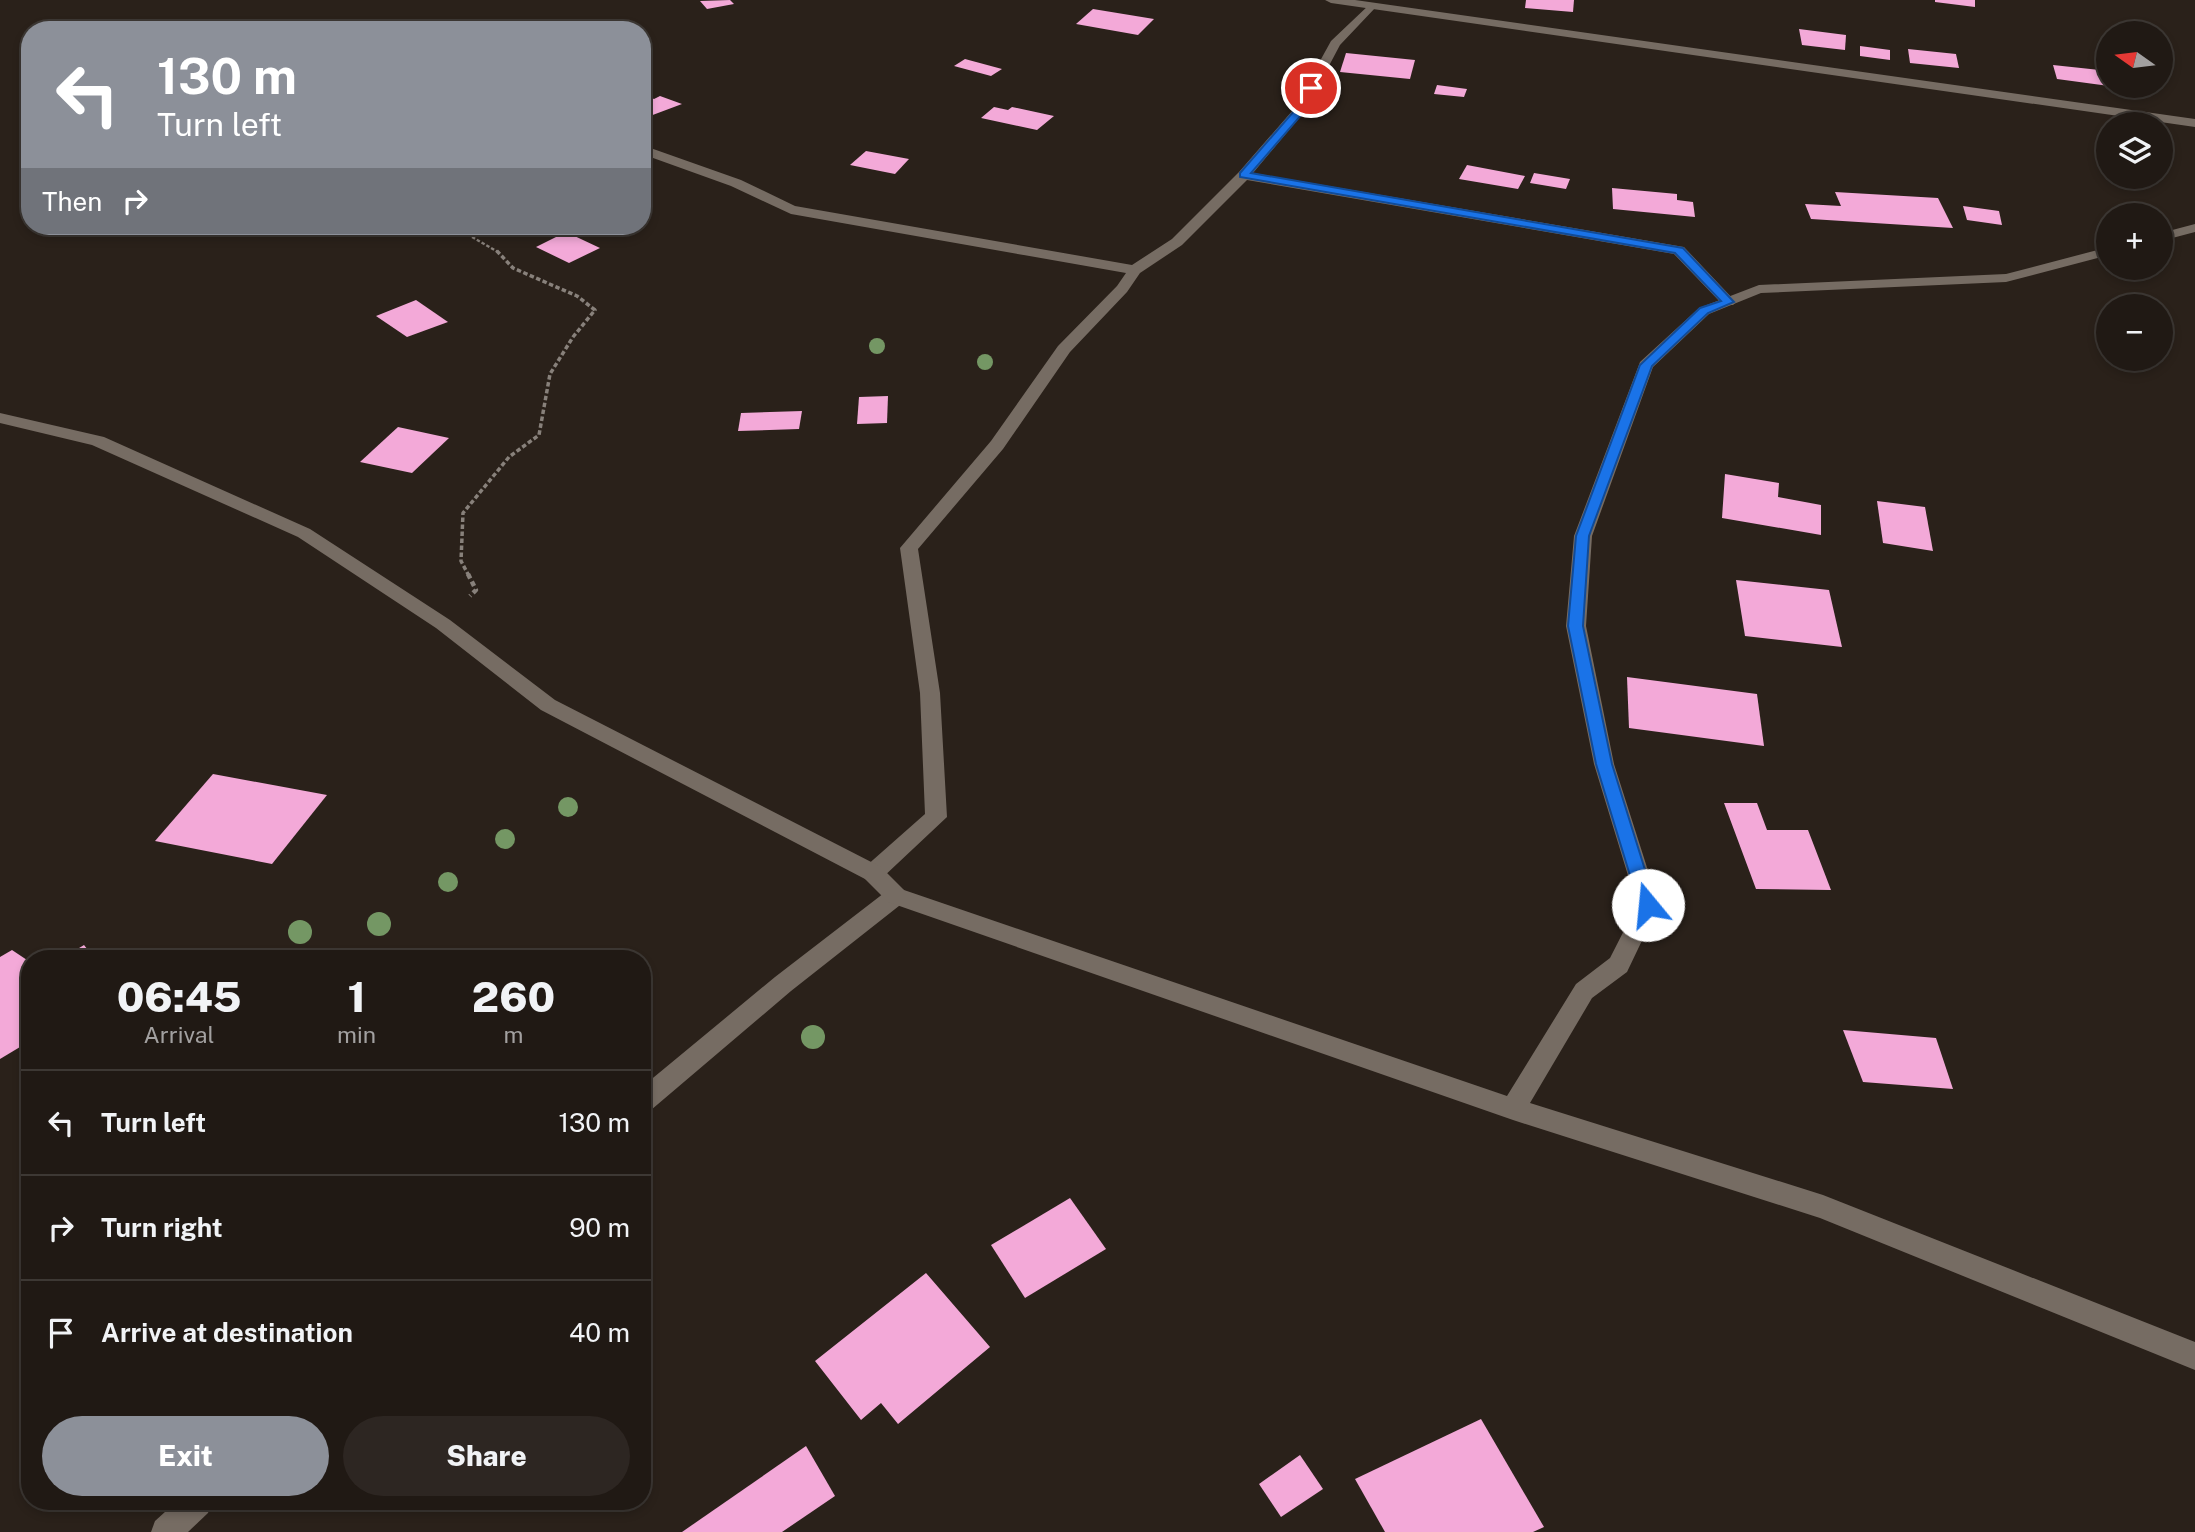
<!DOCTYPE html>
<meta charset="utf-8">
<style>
:root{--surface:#201914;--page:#2d2622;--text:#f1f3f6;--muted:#a2a0a0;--line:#3d3834;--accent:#8c9099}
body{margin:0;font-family:"Public Sans",sans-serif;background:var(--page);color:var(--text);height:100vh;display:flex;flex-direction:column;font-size:26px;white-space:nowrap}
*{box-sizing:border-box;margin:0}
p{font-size:23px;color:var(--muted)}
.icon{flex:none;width:38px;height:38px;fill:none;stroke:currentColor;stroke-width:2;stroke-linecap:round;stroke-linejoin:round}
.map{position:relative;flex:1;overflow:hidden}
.details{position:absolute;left:21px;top:950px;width:630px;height:560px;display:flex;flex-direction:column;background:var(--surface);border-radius:28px;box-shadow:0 4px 10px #0003,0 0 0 2px var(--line)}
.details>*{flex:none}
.top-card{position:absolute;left:21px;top:21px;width:630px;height:214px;border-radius:28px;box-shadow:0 4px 10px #0003,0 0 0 2px var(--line);background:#8c9099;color:#fff;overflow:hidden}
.needle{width:46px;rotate:284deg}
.tools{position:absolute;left:2096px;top:21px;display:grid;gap:14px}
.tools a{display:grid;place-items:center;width:77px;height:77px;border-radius:50%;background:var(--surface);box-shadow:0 4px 10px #0003,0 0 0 2px var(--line);font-size:35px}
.pin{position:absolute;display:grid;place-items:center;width:60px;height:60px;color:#fff;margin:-30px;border:4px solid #fff;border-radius:50%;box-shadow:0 2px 7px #0007}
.me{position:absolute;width:77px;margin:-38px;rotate:343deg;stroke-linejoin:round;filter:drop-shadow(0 0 5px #0008)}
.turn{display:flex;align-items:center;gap:24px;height:147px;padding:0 21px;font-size:32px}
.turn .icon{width:91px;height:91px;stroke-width:2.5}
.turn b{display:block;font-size:49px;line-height:60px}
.then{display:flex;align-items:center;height:66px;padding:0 21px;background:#0003;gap:14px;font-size:26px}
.eta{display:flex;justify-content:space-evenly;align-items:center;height:119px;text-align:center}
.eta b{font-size:42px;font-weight:800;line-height:49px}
.cta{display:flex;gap:14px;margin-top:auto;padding:14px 21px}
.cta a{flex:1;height:80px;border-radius:42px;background:var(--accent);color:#fff;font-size:28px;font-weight:800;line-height:80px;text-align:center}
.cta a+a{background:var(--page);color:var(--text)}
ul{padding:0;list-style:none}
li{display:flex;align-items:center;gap:21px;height:105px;padding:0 21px;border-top:2px solid var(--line)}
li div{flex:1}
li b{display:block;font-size:26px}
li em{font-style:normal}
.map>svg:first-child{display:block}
.building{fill:#f3a9d8}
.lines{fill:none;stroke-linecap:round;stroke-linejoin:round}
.path-far2{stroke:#88817b;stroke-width:2.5;stroke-dasharray:3.5 2;stroke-linecap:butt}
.path-far1{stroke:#88817b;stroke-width:3.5;stroke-dasharray:4.5 2.5;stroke-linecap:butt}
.path{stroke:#88817b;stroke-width:4.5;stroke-dasharray:5 3.5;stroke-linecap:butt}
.lane{fill:#766c63;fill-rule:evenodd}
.street{fill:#766c63;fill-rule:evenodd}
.tree{fill:#749764}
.route{fill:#1a73e8;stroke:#114b97;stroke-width:2}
</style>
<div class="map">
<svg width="2195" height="1532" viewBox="0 0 2195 1532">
<rect width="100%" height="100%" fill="#2a211a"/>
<g class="building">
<path d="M730,0l4,4 -27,5 -7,-8z"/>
<path d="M1526,0h48l-1,12 -48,-4z"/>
<path d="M1935,0h40v7l-40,-5z"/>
<path d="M1093,9l61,10 -16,16 -62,-11z"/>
<path d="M1799,29l47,6 -1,15 -43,-5z"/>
<path d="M1860,46l30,4v10l-30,-4z"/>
<path d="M1908,49l48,5 3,14 -49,-5z"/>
<path d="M1346,53l69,7 -5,19 -70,-7z"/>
<path d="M965,59l37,10 -11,7 -37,-10z"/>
<path d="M2053,65l56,6v15l-52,-7z"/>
<path d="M1437,85l30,4 -3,8 -30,-3z"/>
<path d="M642,94l12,5 6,-3 22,8 -40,15z"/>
<path d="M994,107l14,3 4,-3 42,9 -17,14 -56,-12z"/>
<path d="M866,151l43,8 -14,15 -45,-9z"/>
<path d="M1467,165l58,11 -7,13 -59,-10z"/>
<path d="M1534,173l36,6 -4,10 -36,-6z"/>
<path d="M1612,188l65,6v6l16,2 2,15 -82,-8z"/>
<path d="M1835,192l103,6 15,30 -142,-9 -6,-15 36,2z"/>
<path d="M1963,206l36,5 3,14 -35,-5z"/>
<path d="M566,232l34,16 -31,15 -33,-16z"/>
<path d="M416,300l32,22 -41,15 -31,-21z"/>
<path d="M888,396l-1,27 -30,1 2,-27z"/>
<path d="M802,411l-3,18 -61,2 3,-18z"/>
<path d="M398,427l51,11 -37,35 -52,-11z"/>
<path d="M1725,474l54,9 -1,14 43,8v30l-99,-17z"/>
<path d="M1877,501l48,6 8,44 -50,-8z"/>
<path d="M1736,580l93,10 13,57 -97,-11z"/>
<path d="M1627,677l130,17 7,52 -135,-18z"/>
<path d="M213,774l114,21 -55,69 -117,-23z"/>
<path d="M1724,803h33l10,27h41l23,60 -75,-1z"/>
<path d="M84,945l11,14h-34z"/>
<path d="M12,950l18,12v79l-30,18v-102z"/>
<path d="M1843,1030l93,8 17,51 -90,-7z"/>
<path d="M1070,1198l36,51 -81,49 -34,-53z"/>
<path d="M926,1273l64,74 -92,77 -17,-21 -20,17 -46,-59z"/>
<path d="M1481,1419l63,108 -11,5h-148l-30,-53z"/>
<path d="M806,1446l29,50 -53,36h-100z"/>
<path d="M1300,1455l23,34 -42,28 -22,-33z"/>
</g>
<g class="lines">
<path class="path-far2" d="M453,226l45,26"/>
<path class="path-far1" d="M469,576l-8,-15 2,-48 46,-56 30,-22 11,-61 23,-37 22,-27 -18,-14 -64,-28 -17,-18"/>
<path class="path" d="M468,574l8,16 -6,6"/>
<g class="lane">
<path d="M1370,4l6,3 -36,38 -35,66 -52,62 431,74 52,55 -3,3h-10l-49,-51 -427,-74 -65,65 -42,28 -13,19 -57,60 -67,97 -85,100 22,144 7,124 -66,62 -8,3 -8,-3 -3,-6 3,-6 60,-53 -5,-121 -20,-145 91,-107 67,-95 59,-60 9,-13 -335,-59 -60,-28 -89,-32v-9l99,35 54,26 337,59 40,-26 67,-67 54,-62 38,-69z"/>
<path d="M896,887l8,3 3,6 -3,6 -113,89 -140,119 -9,3v-26l133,-110 113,-87z"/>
<path d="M176,1502h36l-4,11 -20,19h-37l4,-11z"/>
</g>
<g class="street">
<path d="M1325,0h30l840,119v8l-864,-124z"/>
<path d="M2195,224v8l-34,9v-8z"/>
<path d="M2109,247v8l-103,27 -245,11 -52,21 -56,53 -61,169 -6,90 28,138 45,141 -32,67 -35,26 -62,105 293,92 372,147v28l-375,-152 -307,-98 -625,-218 -23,-23 -324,-169 -105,-82 -138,-91 -206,-92 -92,-22v-10l104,24 206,92 140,91 105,80 326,167 23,23 603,206 69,-112 34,-26 27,-53 -43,-141 -28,-138 8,-90 66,-174 59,-54 60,-23 247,-11z"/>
</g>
</g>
<g class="tree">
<circle cx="877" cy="346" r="8"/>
<circle cx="985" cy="362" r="8"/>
<circle cx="568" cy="807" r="10"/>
<circle cx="505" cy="839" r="10"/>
<circle cx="448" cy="882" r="10"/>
<circle cx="379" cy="924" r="12"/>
<circle cx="300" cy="932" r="12"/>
<circle cx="813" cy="1037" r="12"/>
</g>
<path class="route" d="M1308,86l8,2 -13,25 -52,60 432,75 51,54 -26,11 -56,53 -63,170 -6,90 29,138 44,141 -2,5h-12l-3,-5 -43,-141 -28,-138 8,-90 64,-171 60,-57 21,-7 -46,-48 -435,-76v-4l55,-63z"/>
</svg>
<div class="tools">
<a><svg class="needle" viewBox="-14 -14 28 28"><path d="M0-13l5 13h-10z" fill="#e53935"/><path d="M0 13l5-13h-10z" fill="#a2a0a0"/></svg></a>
<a><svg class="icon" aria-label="layers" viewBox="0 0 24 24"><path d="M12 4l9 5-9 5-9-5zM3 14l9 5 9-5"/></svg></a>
<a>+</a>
<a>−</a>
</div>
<div class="pin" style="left:1311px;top:88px;background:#d93025"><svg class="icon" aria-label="arrive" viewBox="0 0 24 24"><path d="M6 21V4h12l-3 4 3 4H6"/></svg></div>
<svg class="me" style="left:1648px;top:905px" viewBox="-20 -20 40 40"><circle r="19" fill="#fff"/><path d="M0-13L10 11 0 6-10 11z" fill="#1a73e8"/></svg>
<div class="top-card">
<div class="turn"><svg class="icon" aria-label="left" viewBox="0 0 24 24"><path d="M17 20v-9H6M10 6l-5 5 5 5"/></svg><div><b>130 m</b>Turn left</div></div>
<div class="then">Then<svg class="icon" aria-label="right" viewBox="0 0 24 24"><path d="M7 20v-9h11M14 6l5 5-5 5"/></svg></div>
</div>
<section class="details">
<div class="eta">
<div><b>06:45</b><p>Arrival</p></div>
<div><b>1</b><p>min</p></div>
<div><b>260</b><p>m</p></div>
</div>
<ul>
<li><svg class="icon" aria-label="left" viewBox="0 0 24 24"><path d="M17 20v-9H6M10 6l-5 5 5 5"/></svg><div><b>Turn left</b></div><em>130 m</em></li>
<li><svg class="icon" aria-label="right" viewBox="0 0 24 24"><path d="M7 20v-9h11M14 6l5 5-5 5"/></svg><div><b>Turn right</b></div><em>90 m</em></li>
<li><svg class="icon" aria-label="arrive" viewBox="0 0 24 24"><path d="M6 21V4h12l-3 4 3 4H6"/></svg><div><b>Arrive at destination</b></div><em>40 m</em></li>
</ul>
<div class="cta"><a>Exit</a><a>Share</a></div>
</section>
</div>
